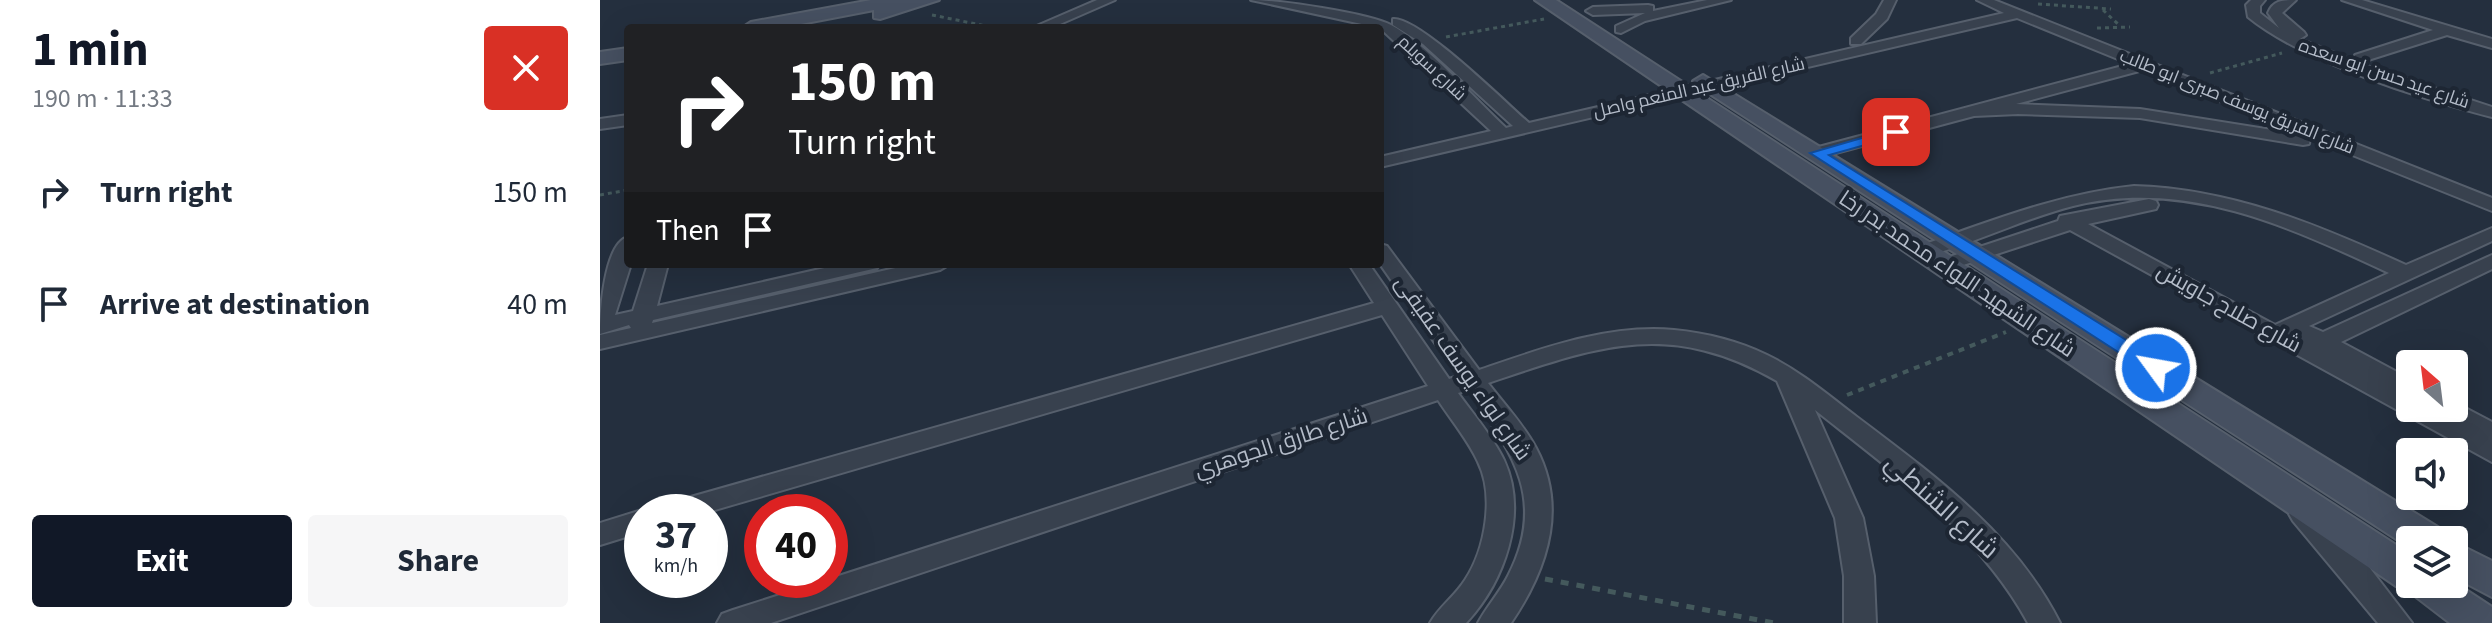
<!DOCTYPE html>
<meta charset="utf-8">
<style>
:root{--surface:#fff;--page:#f6f6f7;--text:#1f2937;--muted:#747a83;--accent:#111827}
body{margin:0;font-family:"Source Sans 3",Cairo,sans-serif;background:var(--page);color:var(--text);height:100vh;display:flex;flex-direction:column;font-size:30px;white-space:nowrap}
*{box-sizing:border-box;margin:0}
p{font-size:26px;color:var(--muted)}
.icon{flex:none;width:44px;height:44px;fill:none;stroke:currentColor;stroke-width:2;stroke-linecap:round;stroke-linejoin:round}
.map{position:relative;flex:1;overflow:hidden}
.details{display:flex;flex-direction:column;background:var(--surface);width:600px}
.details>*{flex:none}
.top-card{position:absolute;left:24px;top:24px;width:760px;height:244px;border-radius:8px;box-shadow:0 8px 32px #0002;background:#202124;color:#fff;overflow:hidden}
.needle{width:52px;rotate:332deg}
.tools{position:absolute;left:1796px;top:350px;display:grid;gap:16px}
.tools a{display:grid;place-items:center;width:72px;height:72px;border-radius:8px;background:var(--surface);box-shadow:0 8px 32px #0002;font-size:40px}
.speed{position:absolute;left:24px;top:494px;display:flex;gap:16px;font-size:40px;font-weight:700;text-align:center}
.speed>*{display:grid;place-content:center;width:104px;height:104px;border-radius:50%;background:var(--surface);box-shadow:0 8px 32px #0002;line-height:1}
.speed small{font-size:20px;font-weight:400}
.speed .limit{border:12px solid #d22;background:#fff;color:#111}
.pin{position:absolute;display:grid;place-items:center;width:68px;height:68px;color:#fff;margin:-34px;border-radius:16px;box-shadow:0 4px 12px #0006}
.me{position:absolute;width:88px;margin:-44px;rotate:302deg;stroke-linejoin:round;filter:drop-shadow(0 0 6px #0008)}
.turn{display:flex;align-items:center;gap:28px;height:168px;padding:0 32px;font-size:36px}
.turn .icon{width:104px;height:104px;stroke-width:2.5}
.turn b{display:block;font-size:56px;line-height:68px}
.then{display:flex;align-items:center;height:76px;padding:0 32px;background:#0003;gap:16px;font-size:30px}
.round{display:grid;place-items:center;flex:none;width:84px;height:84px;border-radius:8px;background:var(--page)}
.headline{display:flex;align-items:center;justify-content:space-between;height:136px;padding:0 32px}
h1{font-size:48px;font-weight:700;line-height:60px;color:var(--accent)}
.action{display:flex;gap:16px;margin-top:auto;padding:16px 32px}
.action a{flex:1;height:92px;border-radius:8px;background:var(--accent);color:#fff;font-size:32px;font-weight:700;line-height:92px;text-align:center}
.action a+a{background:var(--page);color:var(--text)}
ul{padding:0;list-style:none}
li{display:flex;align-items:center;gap:24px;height:112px;padding:0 32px}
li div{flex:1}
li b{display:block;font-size:30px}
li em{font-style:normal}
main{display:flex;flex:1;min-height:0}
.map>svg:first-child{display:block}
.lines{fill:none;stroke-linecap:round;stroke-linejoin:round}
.street-casing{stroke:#565f6c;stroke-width:4}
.secondary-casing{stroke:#565f6c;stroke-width:4}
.path-far2{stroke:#44595c;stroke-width:3;stroke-dasharray:4 4;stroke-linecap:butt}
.path-far1{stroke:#44595c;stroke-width:4;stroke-dasharray:6 6;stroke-linecap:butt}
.path{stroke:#44595c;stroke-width:5;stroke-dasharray:8 8;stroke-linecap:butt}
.street{fill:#38414e;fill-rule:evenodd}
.secondary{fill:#465061;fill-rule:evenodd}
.route{fill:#1a73e8;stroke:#114b97;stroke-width:2}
.labels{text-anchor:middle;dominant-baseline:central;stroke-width:8;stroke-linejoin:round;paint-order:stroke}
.far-street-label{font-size:18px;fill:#b4bcc9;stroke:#1d2633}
.street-label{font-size:22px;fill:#b4bcc9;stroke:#1d2633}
.near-street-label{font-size:26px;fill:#b4bcc9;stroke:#1d2633}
</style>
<main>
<section class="details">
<div class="headline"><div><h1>1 min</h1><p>190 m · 11:33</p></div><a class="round" style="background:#d93025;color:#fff"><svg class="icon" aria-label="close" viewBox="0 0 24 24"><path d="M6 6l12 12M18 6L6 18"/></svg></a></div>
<ul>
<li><svg class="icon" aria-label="right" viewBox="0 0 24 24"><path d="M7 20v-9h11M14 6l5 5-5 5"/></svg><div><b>Turn right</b></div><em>150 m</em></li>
<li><svg class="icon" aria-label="arrive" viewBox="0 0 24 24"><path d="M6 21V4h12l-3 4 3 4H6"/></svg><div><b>Arrive at destination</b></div><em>40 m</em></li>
</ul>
<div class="action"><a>Exit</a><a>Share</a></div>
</section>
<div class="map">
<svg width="1892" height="623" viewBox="0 0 1892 623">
<rect width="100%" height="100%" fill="#242f3e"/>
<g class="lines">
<defs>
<g id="street">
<path d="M497,0h18l-64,28h-19z"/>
<path d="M651,0c27,0 116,13 140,25 32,16 86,76 115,103l7,-2 -90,-82 -30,-19v-6c25,-3 113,84 136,104l475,-110 -27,-13h17l498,198v13l-182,-73 -1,6 -6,1 -163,-27 -122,-4 -44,2 -157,42 -9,-5 3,-4 319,-85 -113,-46 -637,149v-10l111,-26 -111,-103zM1543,70l160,65 -163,-26 -124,-5z"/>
<path d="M1107,0h24l-86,21 -24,12 -5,-1v-6l29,-13 -52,2 -7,-4 7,-4 55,-2 5,1v5z"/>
<path d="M1284,0h12l-9,19 -26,25h-10v-6l25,-24z"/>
<path d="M1651,0h14l-5,6v7l19,15 -11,-15c5,-13 15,-13 28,-13l-14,13 22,19 2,3 -6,4 70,28 122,40v10c-70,-18 -189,-55 -244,-100l-2,-12z"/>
<path d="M1742,0h20l130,39v9l-45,-13 -82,26h-10v-6l78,-25z"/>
<path d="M28,115v10l-28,4v-10z"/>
<path d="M1534,186c99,3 184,39 272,79l86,-37v13l-183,85 14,6 169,-77v14l-151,73 69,37v29h44v-6l38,20v40l-422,-232 -119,39 -7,2 -10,-6 3,-4 121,-40 2,-5 89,-17 7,2 2,4 -2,4 -68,15 187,101 114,-52c-99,-46 -203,-95 -316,-67 -51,13 -99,38 -150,51l-10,-6 3,-4c73,-25 141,-53 218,-61z"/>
<path d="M28,237v27h3l-16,51 18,-4 15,-47h20l-11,42 185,-42h38l-3,4 -224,52 -1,3 261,-59h37l-10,6 -340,79v-14l31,-7 -2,-3 -29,9c0,-21 4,-91 28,-97z"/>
<path d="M780,244l7,2 92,124c62,-21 128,-46 195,-40 32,3 64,11 93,25 33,16 61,40 90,62 77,58 159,118 203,206h-32c-48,-89 -135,-151 -213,-213l48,108 11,58 2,47h-32v-47l-9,-58 -58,-137c-108,-62 -179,-35 -289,2 16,21 36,42 48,65 32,60 11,122 -25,175h-33c9,-17 22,-31 30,-47 40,-77 3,-125 -40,-186l-10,3c15,21 35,44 46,67 25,54 0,123 -38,163h-36c9,-16 25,-27 35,-43 20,-30 30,-84 13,-118 -10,-22 -27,-42 -40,-62l-667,223h-54l5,-9 11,-4 695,-224 -46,-71 -674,197h-49l4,-7 10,-3 701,-199 -25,-39h20l80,115 9,-3 -78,-112z"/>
<path d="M1703,504l10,3 56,60 43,56h-34l-85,-102 -4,-7 4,-7z"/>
<path d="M42,510l5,2h-5v20l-42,13v-22z"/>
</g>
<g id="secondary">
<path d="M271,0h68l-59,19 -6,-1v-8l-94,18h-38l9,-6z"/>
<path d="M935,0h21l854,554v30l44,-2 38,25v16h-42l-43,-33 -11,-4z"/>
<path d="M28,48v12l-28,4v-12z"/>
<path d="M1103,75l738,454 6,11h-37v8l-714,-463 -3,-4z"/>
<path d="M1854,542l38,19v36l-38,-20z"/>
</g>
</defs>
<use href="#street" class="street-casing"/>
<use href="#secondary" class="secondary-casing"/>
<g class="path-far2">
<path d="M1438,4l73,5"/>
<path d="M1503,10l17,16"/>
<path d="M332,15l64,13"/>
<path d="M1497,28l33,-1"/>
<path d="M846,37l98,-18"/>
<path d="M1610,73l72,-20"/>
<path d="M0,195l28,-5"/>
</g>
<path class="path-far1" d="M1247,395l159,-63"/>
<path class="path" d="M945,579l229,44"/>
<use href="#street" class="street"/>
<use href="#secondary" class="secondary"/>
</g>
<path class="route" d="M1296,128l5,1v6l-72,20 334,208 2,5 -2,4h-14l-339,-219z"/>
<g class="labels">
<g class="far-street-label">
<text transform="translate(832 68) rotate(43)">شارع سويلم</text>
<text transform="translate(1784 74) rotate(19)">شارع عيد حسن ابو سعده</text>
<text transform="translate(1099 88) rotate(-13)">شارع الفريق عبد المنعم واصل</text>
<text transform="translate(1637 102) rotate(22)">شارع الفريق يوسف صبرى ابو طالب</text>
</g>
<g class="street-label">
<text transform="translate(1357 274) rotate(34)">شارع الشهيد اللواء محمد بدر رخا</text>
<text transform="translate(1629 308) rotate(29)">شارع صلاح جاويش</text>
<text transform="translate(863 368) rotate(55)">شارع لواء يوسف عفيفى</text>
<text transform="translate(681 443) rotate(-18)">شارع طارق الجوهري</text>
</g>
<g class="near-street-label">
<text transform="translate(1342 506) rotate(42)">شارع الشنطي</text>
</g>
</g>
</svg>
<div class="tools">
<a><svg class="needle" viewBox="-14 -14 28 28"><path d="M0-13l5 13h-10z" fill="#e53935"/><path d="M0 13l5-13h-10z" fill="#747a83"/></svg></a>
<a><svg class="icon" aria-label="sound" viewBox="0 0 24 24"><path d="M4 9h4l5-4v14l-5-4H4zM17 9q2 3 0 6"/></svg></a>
<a><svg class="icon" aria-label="layers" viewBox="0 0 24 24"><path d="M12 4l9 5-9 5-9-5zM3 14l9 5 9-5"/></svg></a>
</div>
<div class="speed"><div>37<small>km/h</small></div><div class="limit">40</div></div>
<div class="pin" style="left:1296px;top:132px;background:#d93025"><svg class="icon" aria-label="arrive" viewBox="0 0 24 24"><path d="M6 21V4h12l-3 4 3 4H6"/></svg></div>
<svg class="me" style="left:1556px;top:368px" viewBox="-20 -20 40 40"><circle r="17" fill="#1a73e8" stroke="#fff" stroke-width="3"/><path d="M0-11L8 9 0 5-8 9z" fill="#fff"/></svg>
<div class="top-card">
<div class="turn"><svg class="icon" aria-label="right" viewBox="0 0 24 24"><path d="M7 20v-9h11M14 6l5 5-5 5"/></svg><div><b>150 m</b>Turn right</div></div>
<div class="then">Then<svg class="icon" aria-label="arrive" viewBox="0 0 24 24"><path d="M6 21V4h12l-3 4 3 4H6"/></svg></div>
</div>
</div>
</main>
